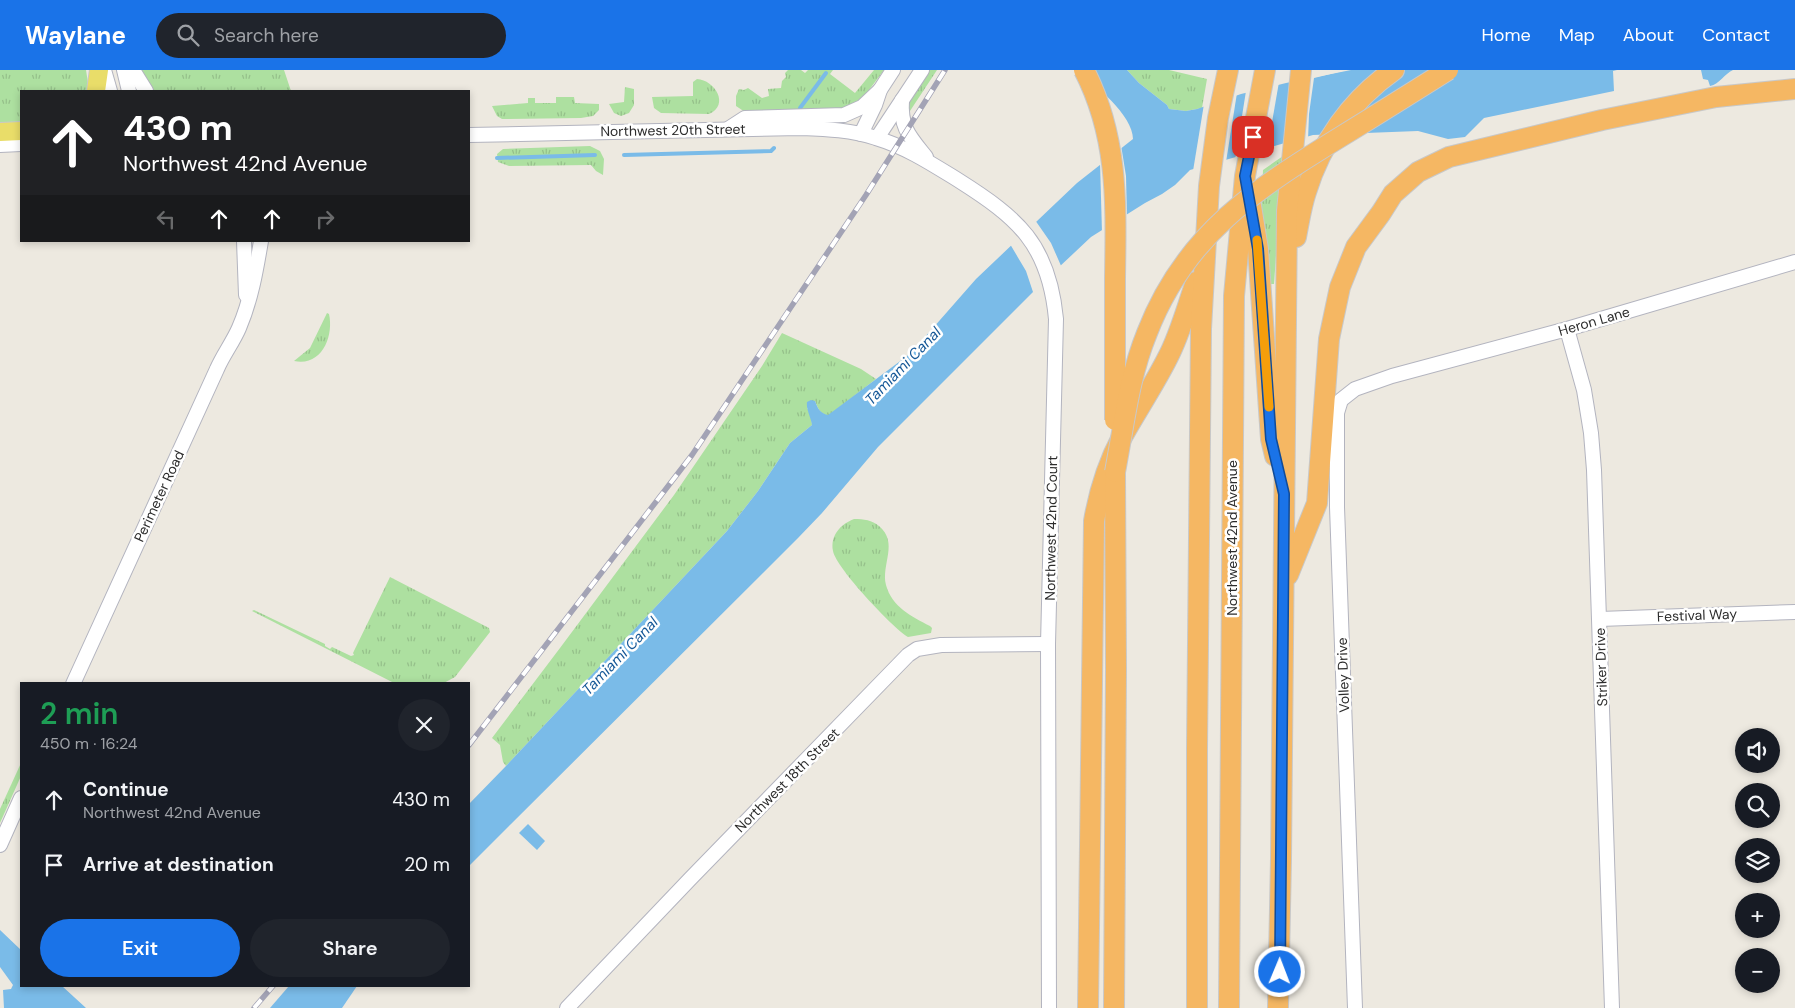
<!DOCTYPE html>
<meta charset="utf-8">
<style>
:root{--surface:#171b24;--page:#20242c;--text:#f1f3f6;--muted:#9ea1a6;--accent:#1a73e8}
body{margin:0;font-family:"DM Sans",sans-serif;background:var(--page);color:var(--text);height:100vh;display:flex;flex-direction:column;font-size:19px;white-space:nowrap}
*{box-sizing:border-box;margin:0}
p{font-size:16px;color:var(--muted)}
.icon{flex:none;width:28px;height:28px;fill:none;stroke:currentColor;stroke-width:2;stroke-linecap:round;stroke-linejoin:round}
.map{position:relative;flex:1;overflow:hidden}
.panel{position:absolute;left:20px;top:612px;width:450px;height:305px;display:flex;flex-direction:column;background:var(--surface);border-radius:0px;box-shadow:0 2px 8px #0003}
.panel>*{flex:none}
.top-card{position:absolute;left:20px;top:20px;width:450px;height:152px;border-radius:0px;box-shadow:0 2px 8px #0003;background:#202124;color:#fff;overflow:hidden}
.tools{position:absolute;left:1735px;top:658px;display:grid;gap:10px}
.tools a{display:grid;place-items:center;width:45px;height:45px;border-radius:50%;background:var(--surface);box-shadow:0 2px 8px #0003;font-size:25px}
.pin{position:absolute;display:grid;place-items:center;width:42px;height:42px;color:#fff;margin:-21px;border-radius:10px;box-shadow:0 2px 8px #0006}
.me{position:absolute;width:55px;margin:-28px;rotate:1deg;stroke-linejoin:round;filter:drop-shadow(0 0 4px #0008)}
.turn{display:flex;align-items:center;gap:18px;height:105px;padding:0 20px;font-size:22px}
.turn .icon{width:65px;height:65px;stroke-width:2.5}
.turn b{display:block;font-size:35px;line-height:42px}
.lanes{display:flex;align-items:center;height:48px;padding:0 20px;background:#0003;justify-content:center;gap:25px;direction:ltr}
.lanes .off{opacity:.35}
.round{display:grid;place-items:center;flex:none;width:52px;height:52px;border-radius:26px;background:var(--page)}
.summary{display:flex;align-items:center;justify-content:space-between;height:85px;padding:0 20px}
h1{font-size:30px;font-weight:600;line-height:38px;color:#1e9e55}
.cta{display:flex;gap:10px;margin-top:auto;padding:10px 20px}
.cta a{flex:1;height:58px;border-radius:30px;background:var(--accent);color:#fff;font-size:20px;font-weight:600;line-height:58px;text-align:center}
.cta a+a{background:var(--page);color:var(--text)}
ul{padding:0;list-style:none}
li{display:flex;align-items:center;gap:15px;height:65px;padding:0 20px}
li div{flex:1}
li b{display:block;font-size:19px}
li em{font-style:normal}
header{display:flex;align-items:center;gap:30px;box-sizing:border-box;height:70px;padding:0 25px;background:var(--accent);color:#fff}
header strong{font-size:24px}
nav{display:flex;gap:28px;margin-inline-start:auto;font-size:18px}
.search{width:350px;height:45px;background:var(--page);display:flex;align-items:center;gap:12px;box-sizing:border-box;padding:0 18px;border-radius:28px;color:var(--muted);font-size:19px}
.map>svg:first-child{display:block}
.grass{fill:url(#grass-tufts)}
.water{fill:#7abbe8}
.pier{fill:#ede9e0}
.lines{fill:none;stroke-linecap:round;stroke-linejoin:round}
.stream{stroke:#7abbe8;stroke-width:4}
.minor-casing{stroke:#b3b4bf;stroke-width:16}
.major-casing{stroke:#c8c8c8;stroke-width:20}
.highway-casing{stroke:#c8c8c8;stroke-width:22}
.minor{stroke:#fff;stroke-width:14}
.major{stroke:#e9dd69;stroke-width:18}
.highway{stroke:#f5b763;stroke-width:20}
.rail-casing{stroke:#a3a3b5;stroke-width:5.5}
.rail{stroke:#fff;stroke-width:4;stroke-dasharray:11;stroke-linecap:butt}
.highway-bridge-casing{stroke:#c8c8c8;stroke-width:22;stroke-linecap:butt}
.highway-bridge{stroke:#f5b763;stroke-width:20}
.route-casing{stroke:#114b97;stroke-width:12}
.route{stroke:#1a73e8;stroke-width:9}
.slow{stroke:#f59e0b;stroke-width:9}
.labels{text-anchor:middle;dominant-baseline:central;stroke-width:5;stroke-linejoin:round;paint-order:stroke}
.street-label{font-size:14px;fill:#2c2c2c;stroke:#fff}
.water-label{font-size:15px;font-style:italic;fill:#165897;stroke:#fff}
</style>
<header>
<strong>Waylane</strong>
<div class="search"><svg class="icon" aria-label="search" viewBox="0 0 24 24"><circle cx="10" cy="10" r="6"/><path d="M15 15l6 6"/></svg>Search here</div>
<nav><a>Home</a><a>Map</a><a>About</a><a>Contact</a></nav>
</header>
<div class="map">
<svg width="1795" height="938" viewBox="0 0 1795 938">
<defs>
<pattern id="grass-tufts" width="24" height="20" patternUnits="userSpaceOnUse" patternTransform="scale(1.25)"><rect width="24" height="20" fill="#ade0a0"/><path d="M3 7l-1-3M5 7V3M7 7l1-3M15 17l-1-3M17 17v-4M19 17l1-3" fill="none" stroke="#95c08a"/></pattern>
</defs>
<rect width="100%" height="100%" fill="#ede9e0"/>
<g class="grass">
<path d="M0,0h86l2,13 -1,8h-66v31l-21,1z"/>
<path d="M138,0h146l7,21h-137z"/>
<path d="M788,0h13l4,3 3,-3h25l-3,4 25,19 19,-23h10l-24,32 -13,7 -102,3 -9,-6v-10l3,-7 5,1 4,-2 14,10 7,-2 -1,-7 13,-1 1,-7 4,-4 -1,-4z"/>
<path d="M926,0h11l-27,41 -3,8v-15z"/>
<path d="M1127,0h42l38,9 -5,29 -16,3 -17,-2 -2,-4 -28,-22z"/>
<path d="M697,9c18,1 33,26 12,35l-48,-1 -7,-5 -2,-11 41,-1v-14z"/>
<path d="M625,17l9,2v16l-5,8 -8,3 -7,-3 -5,-9 15,-2z"/>
<path d="M556,27h18l1,6 24,1v6l-6,6 -12,2 -79,1 -5,-3 -5,-10 36,-3v-5h7v5h21z"/>
<path d="M590,76l10,5 4,8 -1,16 -7,-4 -5,-6 -82,1 -11,-4 -1,-8 6,-5z"/>
<path d="M1283,86l-9,128h-8l-5,-67 2,-47z"/>
<path d="M327,243l2,1c5,22 -7,53 -35,47l16,-13z"/>
<path d="M782,263l79,36 15,10 -48,37c-8,-3 -10,-7 -13,-15l-8,7 4,7 1,10 -22,18 -32,48 -31,40 -221,235 -3,-4 -3,-17 -8,-7 68,-90 114,-153 88,-129z"/>
<path d="M854,449c10,0 18,1 25,7 20,17 2,38 7,59 6,22 25,31 44,41l2,2 -1,5 -23,4c-15,-9 -72,-69 -75,-86 -3,-16 8,-27 21,-32z"/>
<path d="M390,507l99,51 1,4 -35,45 -13,7h-46l-144,-73 2,-1 71,34v2l5,3 2,-2 19,9 3,-1 -1,-2z"/>
<path d="M21,693v13l-21,47v-14z"/>
</g>
<g class="water">
<path d="M1077,0h50l12,13 28,22 2,4 17,2 11,-2 44,-15 45,-11 65,-13h266l-4,1 1,20 -130,27 -19,19 -17,2 -30,-8 -105,4 -123,35 -15,15 -13,9 -17,9 -54,34 -50,47 -163,163 -56,66 -24,25 -329,328v-62l37,-38 221,-235 31,-40 32,-48 22,-18c-1,-8 -6,-15 -5,-23l4,-2 4,1c3,8 5,12 13,14l83,-62 65,-74 101,-96 56,-44c0,-24 -39,-55 -56,-69z"/>
<path d="M1701,0h32c-9,4 -13,14 -23,16l-2,-6 -5,-1z"/>
<path d="M528,754l17,17 -8,9 -18,-17z"/>
<path d="M0,860l21,20v36h41l24,22h-82l-1,-18 8,-1 2,-4 -13,-18z"/>
<path d="M289,916h68l-15,22h-72z"/>
</g>
<g class="pier">
<path d="M1332,0h15l-33,8 -5,36 -1,26 -24,6 7,-65 -10,1z"/>
<path d="M1279,12l-12,69 -32,9 11,-69z"/>
<path d="M1237,23l-11,69 -33,9 11,-67z"/>
<path d="M1121,75l5,31 1,42 -25,15 -2,-71z"/>
<path d="M1035,150l16,23 11,25 -28,27 -8,-24 -16,-27z"/>
</g>
<g class="lines">
<g class="stream">
<path d="M800,38l26,-35"/>
<path d="M624,85l147,-4 3,-3"/>
<path d="M497,88l98,-3"/>
</g>
<defs>
<g id="minor">
<path d="M104,0l6,21"/>
<path d="M124,0l5,21"/>
<path d="M133,0l13,21"/>
<path d="M902,30c-2,28 8,37 24,57"/>
<path d="M728,59l17,-11 99,-3 18,-8 18,-17"/>
<path d="M861,64l14,-29 5,-15 13,-20"/>
<path d="M469,65l332,-7c25,1 51,2 75,10 30,9 56,26 82,42 60,38 91,64 98,139l-8,325 1,364"/>
<path d="M877,68l45,-68"/>
<path d="M0,75l21,-1"/>
<path d="M244,171l2,54"/>
<path d="M1567,259l17,61 7,43 3,37 18,538"/>
<path d="M1600,549l195,-7"/>
<path d="M73,614l144,-315c6,-14 16,-27 22,-41 12,-28 17,-57 22,-87"/>
<path d="M0,775l21,-47"/>
<path d="M567,938l124,-130 217,-223 9,-6 24,-4 107,-1"/>
<path d="M1355,938l-18,-501v-94l4,-13 14,-11 37,-13 175,-47 228,-67"/>
</g>
<g id="major">
<path d="M96,21l3,-21"/>
<path d="M0,62l21,-1"/>
</g>
<g id="highway">
<path d="M1250,130l8,49 13,190 4,17"/>
<path d="M1296,167c3,-15 5,-30 10,-45 15,-49 45,-92 88,-122"/>
<path d="M1288,505l29,-72 12,-164 11,-52 16,-40 25,-34 12,-19 25,-22 31,-15 153,-37 114,-23 79,-8"/>
<path d="M1088,938l6,-487c5,-29 14,-58 28,-84 15,-27 32,-52 46,-80 12,-23 19,-50 28,-75"/>
<path d="M1114,938l2,-339 -1,-197"/>
<path d="M1197,938v-259l4,-420 8,-143 9,-68 10,-48"/>
<path d="M1229,938l5,-712 11,-120 20,-106"/>
<path d="M1278,938l3,-149 6,-648 14,-141"/>
</g>
</defs>
<use href="#minor" class="minor-casing"/>
<use href="#major" class="major-casing"/>
<use href="#highway" class="highway-casing"/>
<use href="#minor" class="minor"/>
<use href="#major" class="major"/>
<use href="#highway" class="highway"/>
<defs>
<g id="rail">
<path d="M469,675l223,-290 174,-260 79,-125"/>
<path d="M254,938l19,-22"/>
</g>
</defs>
<use href="#rail" class="rail-casing"/>
<use href="#rail" class="rail"/>
<defs>
<g id="highway-bridge">
<path d="M1084,0c35,68 32,135 31,209 0,47 0,94 0,141"/>
<path d="M1115,402c9,-47 14,-95 32,-139 38,-99 109,-144 195,-197 36,-22 71,-44 106,-66"/>
</g>
</defs>
<use href="#highway-bridge" class="highway-bridge-casing"/>
<use href="#highway-bridge" class="highway-bridge"/>
</g>
<g class="lines">
<defs>
<path id="route" d="M1253,67l-8,39 13,73 13,190 13,55 -4,478"/>
</defs>
<use href="#route" class="route-casing"/>
<use href="#route" class="route"/>
<path class="slow" d="M1257,170l12,167"/>
</g>
<g class="labels">
<g class="street-label">
<text transform="translate(673 60) rotate(-1)">Northwest 20th Street</text>
<text transform="translate(1594 251) rotate(-16)">Heron Lane</text>
<text transform="translate(159 426) rotate(-65)">Perimeter Road</text>
<text transform="translate(1051 458) rotate(-89)">Northwest 42nd Court</text>
<text transform="translate(1232 468) rotate(-90)">Northwest 42nd Avenue</text>
<text transform="translate(1697 545) rotate(-2)">Festival Way</text>
<text transform="translate(1601 597) rotate(-92)">Striker Drive</text>
<text transform="translate(1343 605) rotate(-92)">Volley Drive</text>
<text transform="translate(787 710) rotate(-45)">Northwest 18th Street</text>
</g>
<g class="water-label">
<text transform="translate(903 296) rotate(-46)">Tamiami Canal</text>
<text transform="translate(620 586) rotate(-46)">Tamiami Canal</text>
</g>
</g>
</svg>
<div class="tools">
<a><svg class="icon" aria-label="sound" viewBox="0 0 24 24"><path d="M4 9h4l5-4v14l-5-4H4zM17 9q2 3 0 6"/></svg></a>
<a><svg class="icon" aria-label="search" viewBox="0 0 24 24"><circle cx="10" cy="10" r="6"/><path d="M15 15l6 6"/></svg></a>
<a><svg class="icon" aria-label="layers" viewBox="0 0 24 24"><path d="M12 4l9 5-9 5-9-5zM3 14l9 5 9-5"/></svg></a>
<a>+</a>
<a>−</a>
</div>
<div class="pin" style="left:1253px;top:67px;background:#d93025"><svg class="icon" aria-label="arrive" viewBox="0 0 24 24"><path d="M6 21V4h12l-3 4 3 4H6"/></svg></div>
<svg class="me" style="left:1280px;top:902px" viewBox="-20 -20 40 40"><circle r="17" fill="#1a73e8" stroke="#fff" stroke-width="3"/><path d="M0-11L8 9 0 5-8 9z" fill="#fff"/></svg>
<div class="top-card">
<div class="turn"><svg class="icon" aria-label="ahead" viewBox="0 0 24 24"><path d="M12 20V5M6 11l6-6 6 6"/></svg><div><b>430 m</b>Northwest 42nd Avenue</div></div>
<div class="lanes"><svg class="icon off" aria-label="left" viewBox="0 0 24 24"><path d="M17 20v-9H6M10 6l-5 5 5 5"/></svg><svg class="icon" aria-label="ahead" viewBox="0 0 24 24"><path d="M12 20V5M6 11l6-6 6 6"/></svg><svg class="icon" aria-label="ahead" viewBox="0 0 24 24"><path d="M12 20V5M6 11l6-6 6 6"/></svg><svg class="icon off" aria-label="right" viewBox="0 0 24 24"><path d="M7 20v-9h11M14 6l5 5-5 5"/></svg></div>
</div>
<section class="panel">
<div class="summary"><div><h1>2 min</h1><p>450 m · 16:24</p></div><a class="round"><svg class="icon" aria-label="close" viewBox="0 0 24 24"><path d="M6 6l12 12M18 6L6 18"/></svg></a></div>
<ul>
<li><svg class="icon" aria-label="ahead" viewBox="0 0 24 24"><path d="M12 20V5M6 11l6-6 6 6"/></svg><div><b>Continue</b><p>Northwest 42nd Avenue</p></div><em>430 m</em></li>
<li><svg class="icon" aria-label="arrive" viewBox="0 0 24 24"><path d="M6 21V4h12l-3 4 3 4H6"/></svg><div><b>Arrive at destination</b></div><em>20 m</em></li>
</ul>
<div class="cta"><a>Exit</a><a>Share</a></div>
</section>
</div>
